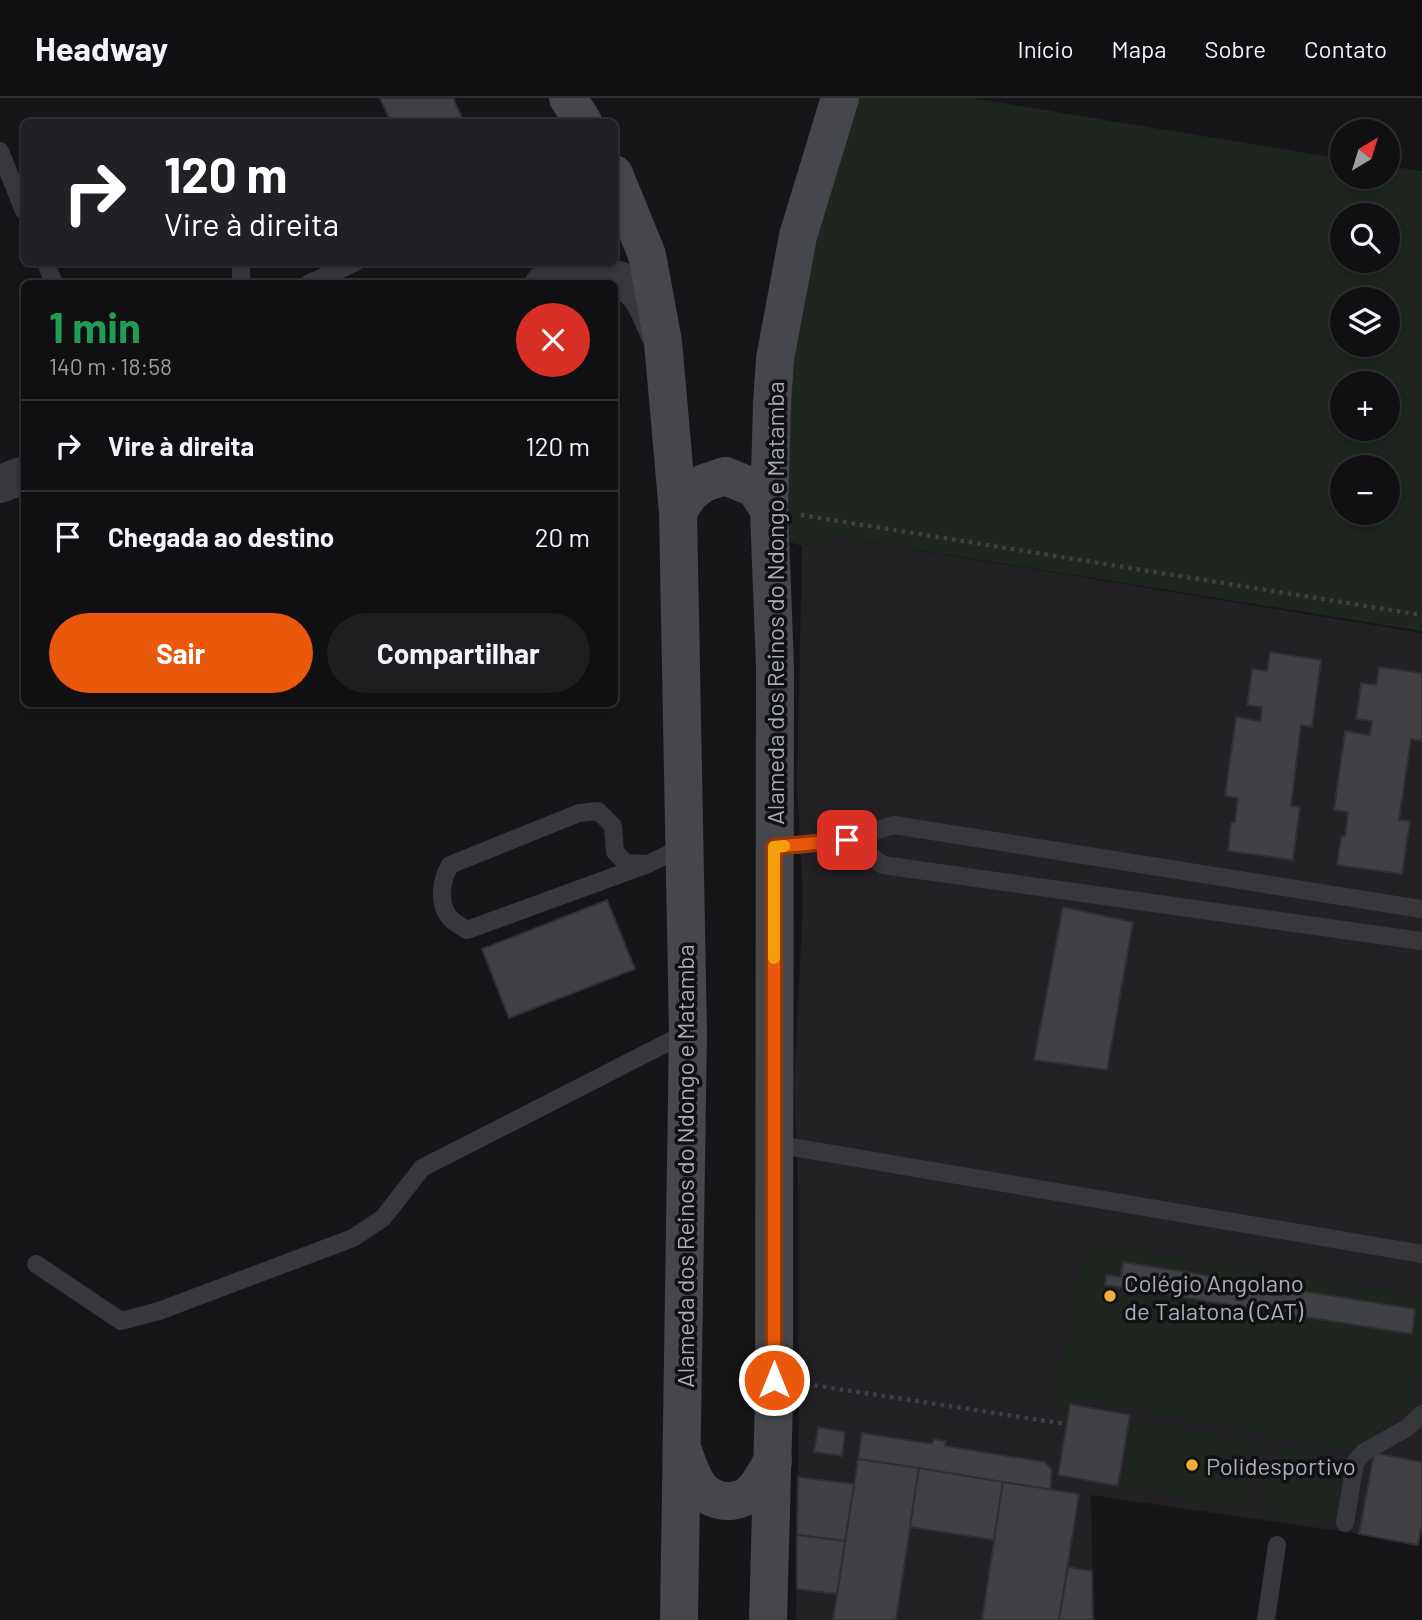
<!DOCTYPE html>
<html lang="pt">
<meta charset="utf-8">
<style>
:root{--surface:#101012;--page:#1e1e20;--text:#f1f3f6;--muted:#9c9d9f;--line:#303032;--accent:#ea580c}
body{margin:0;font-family:Barlow,sans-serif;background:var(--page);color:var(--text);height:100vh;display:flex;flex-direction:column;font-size:26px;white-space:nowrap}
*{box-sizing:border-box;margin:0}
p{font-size:23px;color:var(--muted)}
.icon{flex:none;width:38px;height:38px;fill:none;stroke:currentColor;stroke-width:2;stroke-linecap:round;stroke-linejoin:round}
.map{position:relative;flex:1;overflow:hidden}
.sheet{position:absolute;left:21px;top:182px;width:597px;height:427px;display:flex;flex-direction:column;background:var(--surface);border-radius:10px;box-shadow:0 4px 10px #0003,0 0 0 2px var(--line)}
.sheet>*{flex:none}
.top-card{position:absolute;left:21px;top:21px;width:597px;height:147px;border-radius:10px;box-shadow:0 4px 10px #0003,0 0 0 2px var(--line);background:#202124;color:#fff;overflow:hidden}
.needle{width:46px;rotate:38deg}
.tools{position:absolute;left:1330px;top:21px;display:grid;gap:14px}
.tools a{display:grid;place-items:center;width:70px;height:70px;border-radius:50%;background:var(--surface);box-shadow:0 4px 10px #0003,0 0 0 2px var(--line);font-size:35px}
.pin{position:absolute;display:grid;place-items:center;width:60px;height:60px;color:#fff;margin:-30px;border-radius:14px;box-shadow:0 4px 10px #0006}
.me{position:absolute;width:77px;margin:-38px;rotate:0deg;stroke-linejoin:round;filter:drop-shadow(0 0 5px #0008)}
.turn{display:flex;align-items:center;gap:24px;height:147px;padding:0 28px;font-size:32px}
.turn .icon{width:91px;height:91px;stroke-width:2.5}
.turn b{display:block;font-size:49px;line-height:60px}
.round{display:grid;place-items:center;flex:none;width:74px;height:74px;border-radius:37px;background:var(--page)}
.headline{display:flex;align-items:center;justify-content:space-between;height:119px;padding:0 28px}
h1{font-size:42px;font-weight:700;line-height:52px;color:#1e9e55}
.action{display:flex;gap:14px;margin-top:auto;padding:14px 28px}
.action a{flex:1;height:80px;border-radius:42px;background:var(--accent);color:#fff;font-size:28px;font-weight:700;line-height:80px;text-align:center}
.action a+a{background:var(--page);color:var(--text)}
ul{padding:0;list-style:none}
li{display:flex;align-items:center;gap:21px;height:91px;padding:0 28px;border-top:2px solid var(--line)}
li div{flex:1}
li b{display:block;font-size:26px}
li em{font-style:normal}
header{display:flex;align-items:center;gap:42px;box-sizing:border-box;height:98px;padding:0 35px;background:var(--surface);border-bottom:2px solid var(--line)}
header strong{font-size:33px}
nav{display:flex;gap:38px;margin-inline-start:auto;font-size:24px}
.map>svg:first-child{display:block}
.built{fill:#222225}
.green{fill:#1e261f;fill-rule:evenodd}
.building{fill:#404145;stroke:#303034;stroke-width:2}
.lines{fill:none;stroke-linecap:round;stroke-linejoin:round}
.path{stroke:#3d3f44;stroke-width:4.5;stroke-dasharray:3.5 5;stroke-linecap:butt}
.service{stroke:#37383d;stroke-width:18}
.tertiary{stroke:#37383d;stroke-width:38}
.secondary{stroke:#45474d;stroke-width:38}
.route-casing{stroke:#983908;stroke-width:18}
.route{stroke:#ea580c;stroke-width:12}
.slow{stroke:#f59e0b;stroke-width:12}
.poi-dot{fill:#f2b134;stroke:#111113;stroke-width:2.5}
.labels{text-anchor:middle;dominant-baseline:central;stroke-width:7;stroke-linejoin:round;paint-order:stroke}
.street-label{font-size:24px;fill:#a8adb8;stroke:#111113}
.poi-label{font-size:24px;fill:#a8adb8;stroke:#111113;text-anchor:start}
</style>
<header>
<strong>Headway</strong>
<nav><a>Início</a><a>Mapa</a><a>Sobre</a><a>Contato</a></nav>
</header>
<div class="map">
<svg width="1422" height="1522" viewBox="0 0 1422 1522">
<rect width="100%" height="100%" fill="#161618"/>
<path class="built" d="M837,439l585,96v893l-4,19 -59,-11 -268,-39 2,125h-297l3,-217 -1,-207 -4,-112 9,-182 -6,-119 5,-237z"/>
<g class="green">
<path d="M853,0h119l370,61v18h46v-11l34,5v460l-585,-94 -35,9 -18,-6 8,-193 23,-123zM1342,117h46v46h-46zM1342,201h46v46h-46zM1342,285h46v46h-46zM1342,369h46v46h-46z"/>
<path d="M1086,1145l106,17 -2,13 -67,-11 -2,15 -14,-2 -3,13 14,3 2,-4 291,47 4,-25 -67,-11 2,-14 72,11v56l-9,61 -18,-2c-18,29 -32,37 -66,36l-257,-48 -4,16 -16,-3z"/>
<path d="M1204,1163l61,10 -1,13 -62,-10z"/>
<path d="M1277,1175l62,10 -2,13 -62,-10z"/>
<path d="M1134,1323l127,23 -11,66 -128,-24z"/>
<path d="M1276,1346l51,8 12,20 -8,51 -65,-11z"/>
</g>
<g class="building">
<path d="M380,0h73l11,24h-73z"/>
<path d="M1270,554l51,8 -9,67 -11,-2 -10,81 9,1 -7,53 -65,-9 3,-28 4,-1 3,-24 -13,-2 11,-79 24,4 2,-14 -15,-2 5,-36 15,2z"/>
<path d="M1379,569l43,6v68l-11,-2 -12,81 11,1 -8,53 -65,-9 4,-28 4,-1 3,-24 -14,-2 11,-79 25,4 2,-14 -16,-2 5,-36 15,2z"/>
<path d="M607,802l28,69 -126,49 -27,-69z"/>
<path d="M1063,809l70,15 -26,148 -73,-10z"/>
<path d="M1123,1164l292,47 -3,25 -307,-49 1,-10 15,2z"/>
<path d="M1070,1306l60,11 -12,71 -60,-11z"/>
<path d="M818,1329l27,5 -3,24 -28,-4z"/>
<path d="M862,1335l70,11 2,-5 5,1 7,1 -1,5 100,16 7,8 -2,20 -192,-31z"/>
<path d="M1374,1355l48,9v62l-4,21 -59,-11z"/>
<path d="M858,1361l61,9 -23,152h-63z"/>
<path d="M919,1370l84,14 -9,58 -84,-13z"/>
<path d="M798,1379l56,7 -9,57 -48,-6z"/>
<path d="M1003,1384l76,12 -20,126h-77z"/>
<path d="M797,1437l48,6 -8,53 -40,-5z"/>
<path d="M1068,1469l24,4 1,49h-34z"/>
</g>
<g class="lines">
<g class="path">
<path d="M801,417l621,100"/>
<path d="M806,1286l260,40"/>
</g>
<g class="service">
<path d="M0,53l24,60"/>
<path d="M46,164l8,22"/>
<path d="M241,164v22"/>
<path d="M308,186l48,-22"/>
<path d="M847,742l36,25 539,76"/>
<path d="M774,749l73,-7 47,-15 528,84"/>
<path d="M648,766l-22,-1 -11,-11 -2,-26 -15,-15 -19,2 -129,52c-9,15 -13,41 2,55 4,4 11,7 15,10l181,-66 35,-17"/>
<path d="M774,1046l648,110"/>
<path d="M36,1166l85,57 38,-10 194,-73 30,-20 39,-50 266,-136"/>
<path d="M1345,1425l10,-60 9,-11 43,-24 15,-14"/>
<path d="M1266,1522l11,-75"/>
</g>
<g class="tertiary">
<path d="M544,186c27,-5 63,-14 87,2 15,10 21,32 29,48"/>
<path d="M0,386l24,-9"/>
</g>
<g class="secondary">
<path d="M568,0l15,24"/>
<path d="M614,76l33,81 16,87 15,170 10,520 -9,588"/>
<path d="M678,414l12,-19 14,-10 21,-7 30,12 14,22"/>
<path d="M683,1353c9,25 16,51 48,50 7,-1 15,-3 20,-8 9,-8 15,-22 22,-32"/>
<path d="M768,1522l6,-220 1,-733 -6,-157 3,-106 3,-45 23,-123 42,-138"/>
</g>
</g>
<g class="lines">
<defs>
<path id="route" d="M774,1282v-533l73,-7"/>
</defs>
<use href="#route" class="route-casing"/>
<use href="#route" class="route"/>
<path class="slow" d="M774,860v-111l10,-1"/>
</g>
<g class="poi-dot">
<circle cx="1110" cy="1198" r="7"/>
<circle cx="1192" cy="1367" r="7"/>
</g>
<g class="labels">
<g class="street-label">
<text transform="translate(774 505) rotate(-90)">Alameda dos Reinos do Ndongo e Matamba</text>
<text transform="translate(684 1068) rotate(-90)">Alameda dos Reinos do Ndongo e Matamba</text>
</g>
<g class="poi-label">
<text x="1124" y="1184">Colégio Angolano<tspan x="1124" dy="28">de Talatona (CAT)</tspan></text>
<text x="1206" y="1367">Polidesportivo</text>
</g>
</g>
</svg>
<div class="tools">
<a><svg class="needle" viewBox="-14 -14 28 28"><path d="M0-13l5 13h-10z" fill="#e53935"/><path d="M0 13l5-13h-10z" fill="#9c9d9f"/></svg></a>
<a><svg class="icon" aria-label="search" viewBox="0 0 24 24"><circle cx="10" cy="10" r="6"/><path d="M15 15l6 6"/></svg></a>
<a><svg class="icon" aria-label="layers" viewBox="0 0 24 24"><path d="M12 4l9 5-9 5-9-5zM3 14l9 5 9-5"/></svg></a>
<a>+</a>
<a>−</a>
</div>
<div class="pin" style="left:847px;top:742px;background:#d93025"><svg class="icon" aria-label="arrive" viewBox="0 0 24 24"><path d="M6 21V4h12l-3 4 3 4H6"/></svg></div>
<svg class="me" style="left:774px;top:1282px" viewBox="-20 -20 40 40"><circle r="17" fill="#ea580c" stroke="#fff" stroke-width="3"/><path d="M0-11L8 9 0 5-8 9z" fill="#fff"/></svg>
<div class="top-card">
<div class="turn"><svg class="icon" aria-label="right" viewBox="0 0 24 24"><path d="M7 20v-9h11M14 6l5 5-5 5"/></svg><div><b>120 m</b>Vire à direita</div></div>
</div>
<section class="sheet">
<div class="headline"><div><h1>1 min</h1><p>140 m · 18:58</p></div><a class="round" style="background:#d93025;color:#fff"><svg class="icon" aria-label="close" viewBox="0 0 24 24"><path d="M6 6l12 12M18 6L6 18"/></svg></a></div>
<ul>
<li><svg class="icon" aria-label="right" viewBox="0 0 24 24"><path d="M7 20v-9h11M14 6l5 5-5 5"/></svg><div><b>Vire à direita</b></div><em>120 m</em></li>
<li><svg class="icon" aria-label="arrive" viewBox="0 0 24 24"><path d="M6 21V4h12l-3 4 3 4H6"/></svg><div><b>Chegada ao destino</b></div><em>20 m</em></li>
</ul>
<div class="action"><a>Sair</a><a>Compartilhar</a></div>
</section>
</div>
